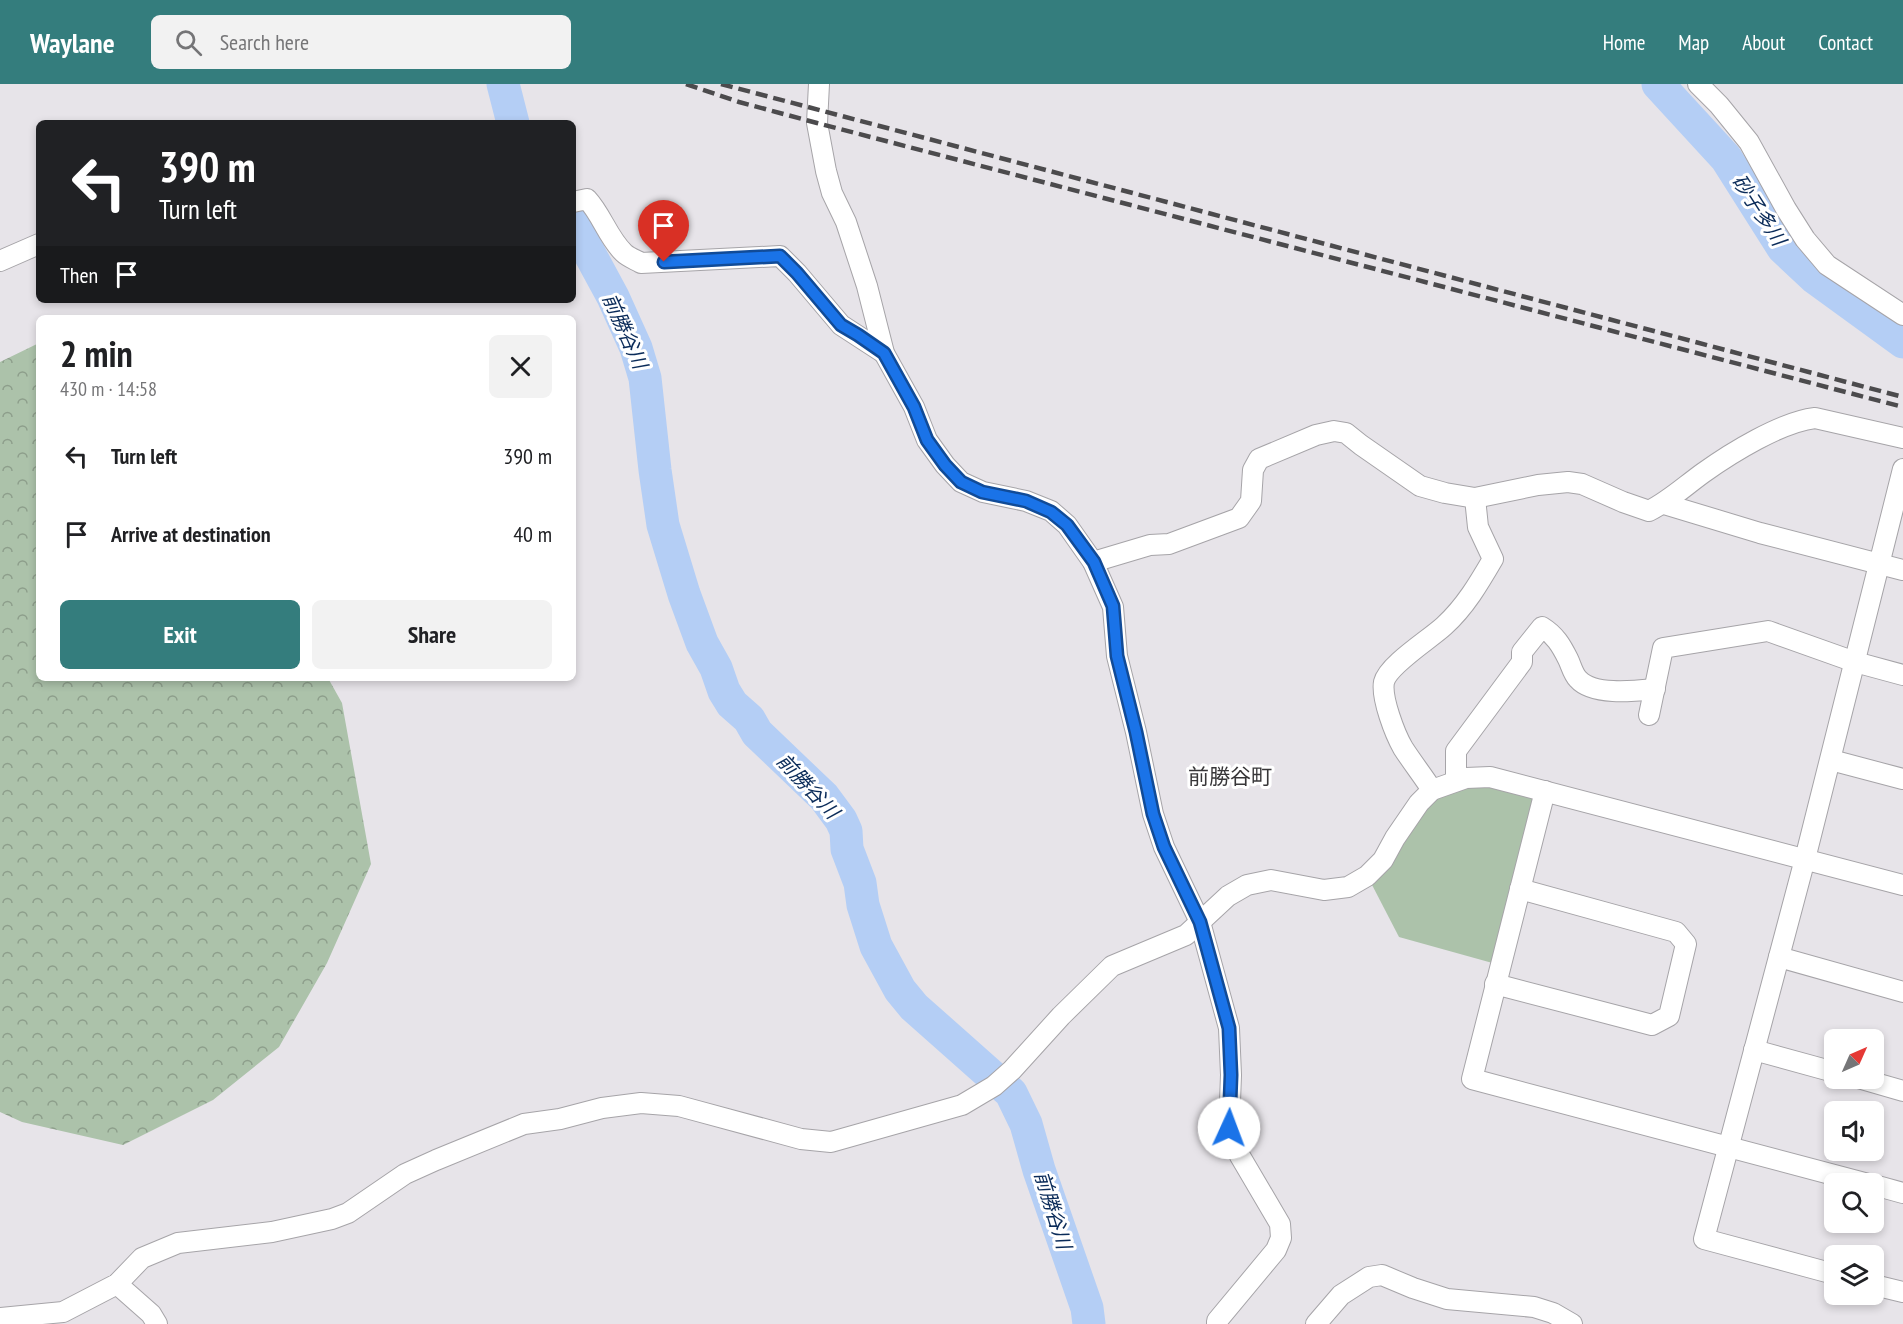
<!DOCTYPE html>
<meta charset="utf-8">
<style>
:root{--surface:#fff;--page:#f2f2f2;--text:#202124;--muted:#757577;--accent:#347d7d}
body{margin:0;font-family:"PT Sans Narrow","Noto Sans JP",sans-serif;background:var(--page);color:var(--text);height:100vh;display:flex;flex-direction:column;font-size:22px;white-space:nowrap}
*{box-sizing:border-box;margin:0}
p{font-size:20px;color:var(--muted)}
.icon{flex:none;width:33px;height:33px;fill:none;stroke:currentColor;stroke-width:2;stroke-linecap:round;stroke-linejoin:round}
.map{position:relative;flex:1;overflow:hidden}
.sheet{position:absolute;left:36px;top:231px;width:540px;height:366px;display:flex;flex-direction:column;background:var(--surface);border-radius:9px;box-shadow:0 3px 9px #0003}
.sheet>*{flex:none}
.top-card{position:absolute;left:36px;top:36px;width:540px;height:183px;border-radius:9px;box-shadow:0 3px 9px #0003;background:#202124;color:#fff;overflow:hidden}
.needle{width:39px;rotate:45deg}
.buttons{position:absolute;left:1824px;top:945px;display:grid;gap:12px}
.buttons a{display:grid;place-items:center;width:60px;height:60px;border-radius:9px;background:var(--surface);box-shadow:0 3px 9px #0003;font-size:30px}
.pin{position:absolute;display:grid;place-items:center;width:51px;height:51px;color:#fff;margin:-62px -26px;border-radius:50% 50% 50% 0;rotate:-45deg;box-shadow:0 0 6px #0007}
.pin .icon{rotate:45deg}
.me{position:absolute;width:66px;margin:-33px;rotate:2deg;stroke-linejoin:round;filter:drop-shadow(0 0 4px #0008)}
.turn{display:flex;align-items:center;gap:21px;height:126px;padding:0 24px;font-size:27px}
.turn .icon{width:78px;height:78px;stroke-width:2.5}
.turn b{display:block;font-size:42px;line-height:51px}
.then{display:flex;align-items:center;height:57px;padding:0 24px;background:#0003;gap:12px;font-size:22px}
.round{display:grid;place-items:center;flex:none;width:63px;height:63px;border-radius:9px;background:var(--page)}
.head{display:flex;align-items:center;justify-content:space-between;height:102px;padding:0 24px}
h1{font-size:36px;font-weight:800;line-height:45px}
.button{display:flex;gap:12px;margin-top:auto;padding:12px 24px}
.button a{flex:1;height:69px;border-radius:9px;background:var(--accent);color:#fff;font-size:24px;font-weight:800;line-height:69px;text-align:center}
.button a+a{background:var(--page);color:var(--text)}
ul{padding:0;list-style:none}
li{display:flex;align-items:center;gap:18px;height:78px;padding:0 24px}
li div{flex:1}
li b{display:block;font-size:22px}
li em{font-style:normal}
header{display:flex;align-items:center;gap:36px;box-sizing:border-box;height:84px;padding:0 30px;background:var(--accent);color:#fff}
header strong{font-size:28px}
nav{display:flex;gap:33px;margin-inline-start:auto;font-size:21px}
.search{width:420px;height:54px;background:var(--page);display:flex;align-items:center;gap:15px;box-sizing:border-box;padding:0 21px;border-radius:9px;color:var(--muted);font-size:22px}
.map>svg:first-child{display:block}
.green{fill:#acc2aa}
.forest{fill:url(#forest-crowns)}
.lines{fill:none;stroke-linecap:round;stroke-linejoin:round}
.river{stroke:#b4cef5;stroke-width:33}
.minor-casing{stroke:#a6a4a8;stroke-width:22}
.minor{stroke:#fff;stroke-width:20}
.rail{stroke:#4c4b4d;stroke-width:4.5;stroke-dasharray:12 6;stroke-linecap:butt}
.route-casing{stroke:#114b97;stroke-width:15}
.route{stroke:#1a73e8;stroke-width:10}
.labels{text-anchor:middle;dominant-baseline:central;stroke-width:6;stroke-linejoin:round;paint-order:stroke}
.water-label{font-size:20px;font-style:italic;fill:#0a2b59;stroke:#fff}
.quarter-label{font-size:21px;fill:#373638;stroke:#fff}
</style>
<header>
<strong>Waylane</strong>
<div class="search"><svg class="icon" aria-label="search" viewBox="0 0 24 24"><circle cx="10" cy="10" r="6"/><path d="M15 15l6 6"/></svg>Search here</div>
<nav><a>Home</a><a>Map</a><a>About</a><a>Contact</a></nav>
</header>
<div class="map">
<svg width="1903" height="1240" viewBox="0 0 1903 1240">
<defs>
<pattern id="forest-crowns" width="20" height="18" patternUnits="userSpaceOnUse" patternTransform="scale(1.5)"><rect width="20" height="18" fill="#acc2aa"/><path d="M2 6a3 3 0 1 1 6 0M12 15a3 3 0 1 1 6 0" fill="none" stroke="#8d9e8b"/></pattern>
</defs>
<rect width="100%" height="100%" fill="#e7e4e9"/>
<path class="green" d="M1468,697l84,19 -56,164 -97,-27 -29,-56 54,-78z"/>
<path class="forest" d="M39,259v335h289l14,25 29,161 -44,99 -48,84 -66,53 -90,45 -101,-23 -22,-10v-750z"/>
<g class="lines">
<g class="river">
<path d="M503,0l10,39"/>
<path d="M1658,0l68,74 57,90 32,30 88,64"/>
<path d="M573,139l40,74 23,51 9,30 10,92 8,55 21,69 18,49 14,25 8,23 8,13 17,15 8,14 67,64 17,23 5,11 1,18 13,34 3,22 13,41 24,44 14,17 97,86 15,31 13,46 48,138 2,16"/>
</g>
<defs>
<g id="minor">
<path d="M819,0l-2,39 9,48 6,22 14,29 21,64 17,67 30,54 13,33 18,25 16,17 22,10 43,9 25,10 16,14 26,37 20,45 4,49 19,76 17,82 11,33 36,75 29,106 2,47 -2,53 11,28 40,68 1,14 -5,12 -59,71v3"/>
<path d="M1698,0l21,21 30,37 37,67 19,30 22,26 76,50"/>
<path d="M573,118l14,-3c15,16 21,39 37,54 4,4 12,7 17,10l139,-7 17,17 44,52 43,28"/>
<path d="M0,177l39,-17"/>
<path d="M1664,420l96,29 143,37"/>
<path d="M1093,478l57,-17 19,-1 70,-26 12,-17 2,-31 6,-11 57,-24 18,-4 12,2 15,12 59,41 25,7 30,5 63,-13 30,-3 14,2 41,18 26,9c20,-10 36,-25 54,-38 28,-20 78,-51 112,-55l88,20"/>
<path d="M1649,631l14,-67 105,-17 87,31 48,13"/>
<path d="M1831,676l72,19"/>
<path d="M1456,697v-30l66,-89v-10l20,-25c13,8 19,18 26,32 3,6 5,15 10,20 15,17 57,12 77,10"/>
<path d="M1432,706c-9,-14 -20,-28 -29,-42 -8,-14 -22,-50 -19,-66 4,-17 46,-43 60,-56 21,-19 35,-43 49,-67l-15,-32 -3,-29"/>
<path d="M1545,707l-73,288 396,105"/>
<path d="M1779,873l124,35"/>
<path d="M1495,900l157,41 17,-9 17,-72 -10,-12 -156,-43"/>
<path d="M1754,966l80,22"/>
<path d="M1858,994l45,13"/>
<path d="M1874,1101l29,8"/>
<path d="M1834,1190l-130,-35 101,-380 98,-390"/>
<path d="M117,1200l34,30 6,10"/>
<path d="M1874,1201l29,7"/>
<path d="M0,1234l63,-6 54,-28 25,-26 36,-15 94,-11 60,-13 16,-6 57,-39 31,-14 88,-36 36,-5 42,-11 39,-5 38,3 122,33 30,3 131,-37 32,-19 18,-16 49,-54 51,-50 74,-31 42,-39 19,-11 24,-5 53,10 24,-3 19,-11 16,-16 12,-22 24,-35 13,-13 34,-12 24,-1 413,108"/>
<path d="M1316,1240l25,-29 28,-18 13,-2 31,13 34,11 87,8 19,6 19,11"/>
</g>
</defs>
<use href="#minor" class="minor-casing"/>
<use href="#minor" class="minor"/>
<g class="rail">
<path d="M686,0l53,18 78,21 1086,284"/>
<path d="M721,0l1182,313"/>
</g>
</g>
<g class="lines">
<defs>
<path id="route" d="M664,178l116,-6 17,17 44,52 17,10 26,18 30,54 13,33 18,25 16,17 21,10 44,9 25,11 16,13 27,37 19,44 4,50 19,76 17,82 11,33 36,75 29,106 2,47 -2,53"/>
</defs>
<use href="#route" class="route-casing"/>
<use href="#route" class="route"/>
</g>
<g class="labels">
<g class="water-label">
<text transform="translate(1759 126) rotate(57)">砂子多川</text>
<text transform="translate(625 247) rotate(66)">前勝谷川</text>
<text transform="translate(808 702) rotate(47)">前勝谷川</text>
<text transform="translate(1053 1126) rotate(73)">前勝谷川</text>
</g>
<g class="quarter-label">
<text x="1230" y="692">前勝谷町</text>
</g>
</g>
</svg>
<div class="buttons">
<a><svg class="needle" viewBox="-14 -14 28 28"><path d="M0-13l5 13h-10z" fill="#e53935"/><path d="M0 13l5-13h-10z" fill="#757577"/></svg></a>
<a><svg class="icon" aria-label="sound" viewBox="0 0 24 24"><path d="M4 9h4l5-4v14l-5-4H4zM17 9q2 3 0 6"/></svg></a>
<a><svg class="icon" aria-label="search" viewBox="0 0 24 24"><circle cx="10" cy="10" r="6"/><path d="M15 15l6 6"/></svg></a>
<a><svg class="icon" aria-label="layers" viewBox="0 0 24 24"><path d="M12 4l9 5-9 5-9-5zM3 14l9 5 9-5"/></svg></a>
</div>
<div class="pin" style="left:664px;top:178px;background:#d93025"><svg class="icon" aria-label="arrive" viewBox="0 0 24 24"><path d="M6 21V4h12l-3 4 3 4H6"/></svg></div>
<svg class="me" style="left:1229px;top:1044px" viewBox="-20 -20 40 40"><circle r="19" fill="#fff"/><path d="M0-13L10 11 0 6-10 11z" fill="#1a73e8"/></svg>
<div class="top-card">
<div class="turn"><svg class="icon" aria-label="left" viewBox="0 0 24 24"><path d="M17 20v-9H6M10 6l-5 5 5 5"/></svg><div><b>390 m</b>Turn left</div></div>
<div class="then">Then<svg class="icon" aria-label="arrive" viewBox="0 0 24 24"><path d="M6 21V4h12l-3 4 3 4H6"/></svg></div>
</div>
<section class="sheet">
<div class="head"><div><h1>2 min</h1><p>430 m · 14:58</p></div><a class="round"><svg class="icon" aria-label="close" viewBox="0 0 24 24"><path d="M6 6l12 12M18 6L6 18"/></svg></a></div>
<ul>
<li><svg class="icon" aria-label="left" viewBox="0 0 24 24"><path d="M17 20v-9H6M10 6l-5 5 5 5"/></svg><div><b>Turn left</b></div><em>390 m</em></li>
<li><svg class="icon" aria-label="arrive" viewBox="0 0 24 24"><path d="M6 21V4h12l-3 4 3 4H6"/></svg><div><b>Arrive at destination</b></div><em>40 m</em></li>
</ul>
<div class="button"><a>Exit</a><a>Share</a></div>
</section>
</div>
